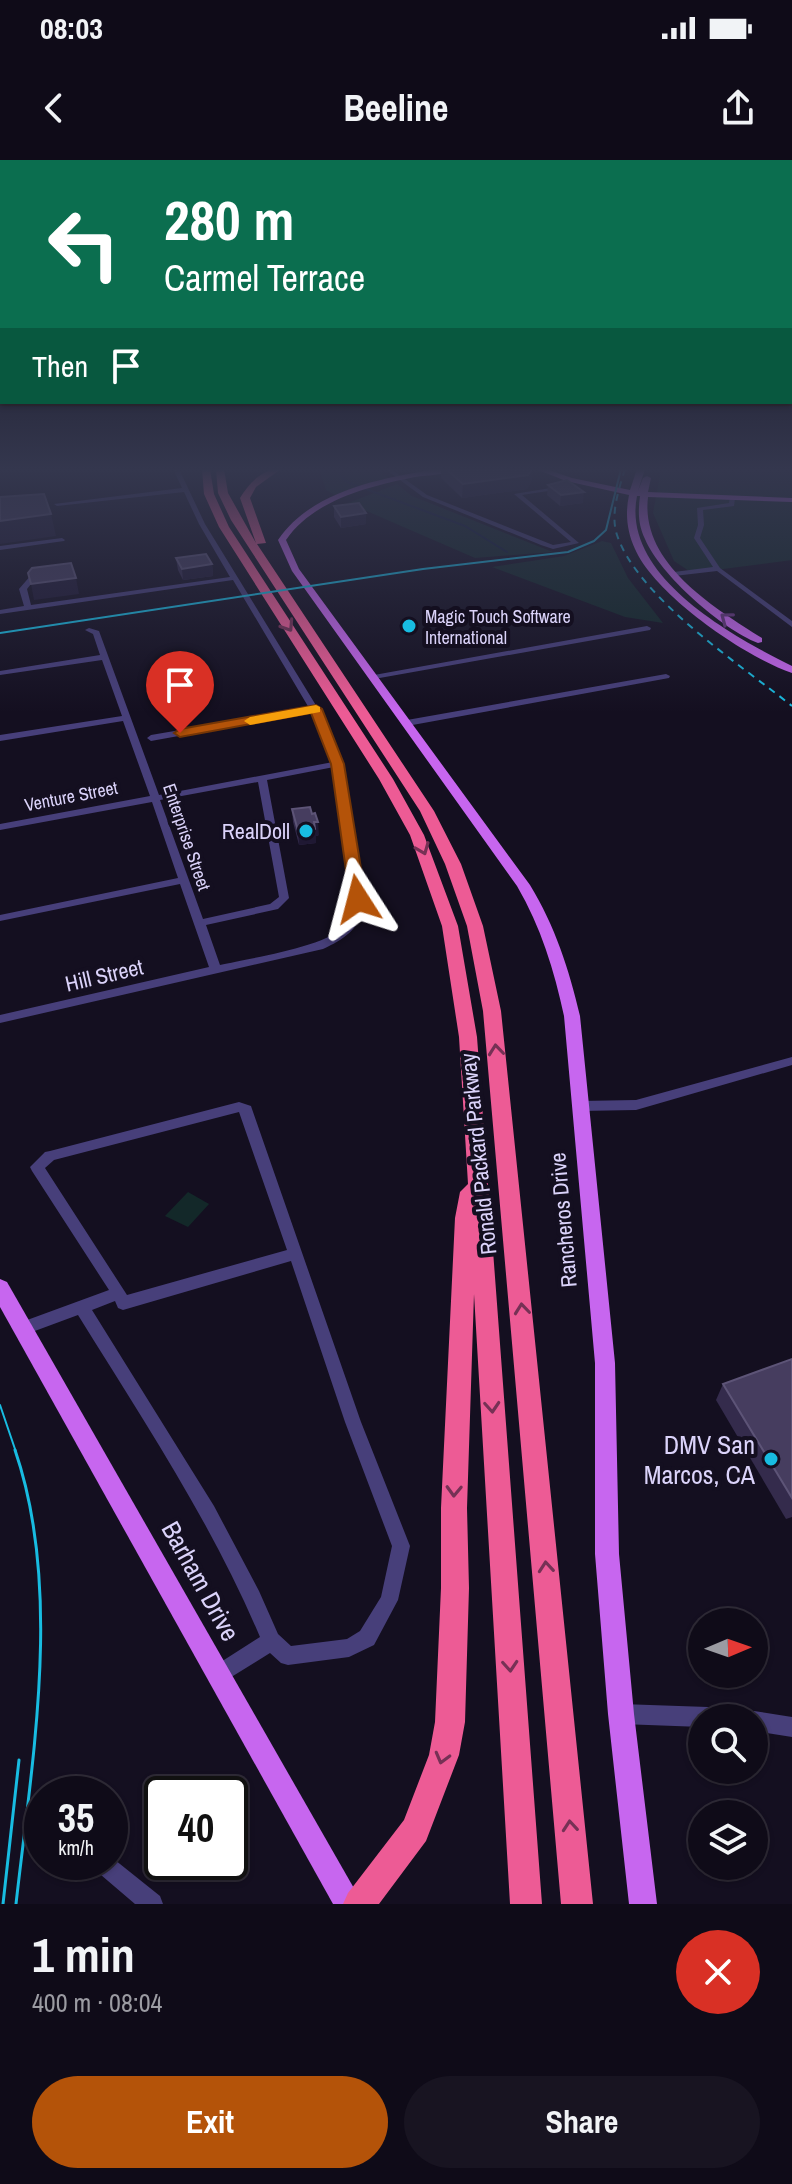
<!DOCTYPE html>
<meta charset="utf-8">
<style>
:root{--surface:#0f0b18;--page:#181421;--text:#f1f3f6;--muted:#9b9ba2;--line:#2f2b37;--accent:#b45309}
body{margin:0;font-family:"Archivo Narrow",sans-serif;background:var(--page);color:var(--text);height:100vh;display:flex;flex-direction:column;font-size:30px;white-space:nowrap}
*{box-sizing:border-box;margin:0}
p{font-size:26px;color:var(--muted)}
.icon{flex:none;width:44px;height:44px;fill:none;stroke:currentColor;stroke-width:2;stroke-linecap:round;stroke-linejoin:round}
.map{position:relative;height:1744px;overflow:hidden}
.details{display:flex;flex-direction:column;background:var(--surface);flex:1}
.details>*{flex:none}
.guide{position:absolute;left:0px;top:0px;width:792px;height:244px;box-shadow:0 2px 6px #0004,0 0 0 2px var(--line);background:#0b6e4f;color:#fff;overflow:hidden}
.needle{width:52px;rotate:88deg}
.controls{position:absolute;left:688px;top:1448px;display:grid;gap:16px}
.controls a{display:grid;place-items:center;width:80px;height:80px;border-radius:50%;background:var(--surface);box-shadow:0 2px 6px #0004,0 0 0 2px var(--line);font-size:40px}
.speed{position:absolute;left:24px;top:1616px;display:flex;gap:16px;font-size:40px;font-weight:700;text-align:center}
.speed>*{display:grid;place-content:center;width:104px;height:104px;border-radius:50%;background:var(--surface);box-shadow:0 2px 6px #0004,0 0 0 2px var(--line);line-height:1}
.speed small{font-size:20px;font-weight:400}
.speed .limit{border:4px solid #111;border-radius:12px;background:#fff;color:#111}
.pin{position:absolute;display:grid;place-items:center;width:68px;height:68px;color:#fff;margin:-82px -34px;border-radius:50% 50% 50% 0;rotate:-45deg;box-shadow:0 0 8px #0007}
.pin .icon{rotate:45deg}
.me{position:absolute;width:88px;margin:-44px;rotate:351deg;stroke-linejoin:round;filter:drop-shadow(0 0 6px #0008)}
.turn{display:flex;align-items:center;gap:28px;height:168px;padding:0 32px;font-size:36px}
.turn .icon{width:104px;height:104px;stroke-width:2.5}
.turn b{display:block;font-size:56px;line-height:68px}
.then{display:flex;align-items:center;height:76px;padding:0 32px;background:#0003;gap:16px;font-size:30px}
.round{display:grid;place-items:center;flex:none;width:84px;height:84px;border-radius:42px;background:var(--page)}
.overview{display:flex;align-items:center;justify-content:space-between;height:136px;padding:0 32px}
h1{font-size:48px;font-weight:800;line-height:60px}
.primary-button{display:flex;gap:16px;margin-top:auto;padding:16px 32px}
.primary-button a{flex:1;height:92px;border-radius:48px;background:var(--accent);color:#fff;font-size:32px;font-weight:800;line-height:92px;text-align:center}
.primary-button a+a{background:var(--page);color:var(--text)}
.status{display:flex;justify-content:space-between;align-items:center;height:56px;padding:0 40px;background:var(--surface);direction:ltr}
.status svg{height:22px;fill:currentColor}
header{display:flex;justify-content:space-between;align-items:center;height:104px;padding:0 32px;background:var(--surface);font-size:36px;font-weight:800}
.map>svg:first-child{display:block}
.green{fill:#132829}
.lines{fill:none;stroke-linecap:round;stroke-linejoin:round}
.stream{stroke:#0f1b3a;stroke-width:2}
.minor{fill:#473f7a;fill-rule:evenodd}
.major{fill:#c766ef;fill-rule:evenodd}
.highway{fill:#ed5b95;fill-rule:evenodd}
.tram-far1{stroke:#18bce1;stroke-width:2}
.tram{stroke:#18bce1;stroke-width:3}
.rail{stroke:#18bce1;stroke-width:2;stroke-dasharray:7 6;stroke-linecap:butt}
.wall{fill:#342b4c}
.shaded-wall{fill:#1f1833}
.building{fill:#463d5f;stroke:#5d5477;stroke-width:2}
.oneway{stroke:#65367d}
.oneway2{stroke:#763155}
.route{fill:#b45309;stroke:#753606;stroke-width:2}
.slow{fill:#f59e0b}
.poi-dot{fill:#18bce1;stroke:#140f20;stroke-width:3}
.labels{text-anchor:middle;dominant-baseline:central;stroke-width:8;stroke-linejoin:round;paint-order:stroke}
.far-poi-label{font-size:18px;fill:#dbd3fa;stroke:#140f20;text-anchor:start}
.far-street-label{font-size:18px;fill:#dbd3fa;stroke:#140f20}
.poi-label{font-size:22px;fill:#dbd3fa;stroke:#140f20;text-anchor:end}
.street-label{font-size:22px;fill:#dbd3fa;stroke:#140f20}
.near-poi-label{font-size:26px;fill:#dbd3fa;stroke:#140f20;text-anchor:end}
.near-street-label{font-size:26px;fill:#dbd3fa;stroke:#140f20}
</style>
<div class="status"><b>08:03</b><svg viewBox="0 0 49 12"><path d="M0 12V9h3v3zM5 12V6h3v6zM10 12V3h3v9zM15 12V0h3v12zM26 1h20v11H26zM47 4h2v5h-2z"/></svg></div>
<header><svg class="icon" aria-label="back" viewBox="0 0 24 24"><path d="M15 5l-7 7 7 7"/></svg>Beeline<svg class="icon" aria-label="share" viewBox="0 0 24 24"><path d="M12 15V3M7 8l5-5 5 5M5 13v7h14v-7"/></svg></header>
<div class="map">
<svg width="792" height="1744" viewBox="0 0 792 1744">
<rect width="100%" height="100%" fill="#140f20"/>
<g class="green">
<path d="M319,309h57l14,10 -53,17 -11,-6z"/>
<path d="M661,309h131v91l-100,13 -18,-12 -21,-48z"/>
<path d="M397,324l15,12 141,56 -78,6 -127,-55z"/>
<path d="M602,381l9,2 17,35 35,45 -38,-6 -133,-50 72,-11z"/>
<path d="M188,1032l21,12 -21,23 -23,-11z"/>
</g>
<g class="lines">
<path class="stream" d="M335,309l12,13 118,44 42,26"/>
<g class="minor">
<path d="M173,309h6l26,55 112,183 3,2 -1,1 7,12 17,42 21,142c-5,24 -20,33 -41,43l-323,74v-8l209,-48 -29,-83 -180,37v-6l178,-37 -26,-76 -152,28v-6l150,-28 -27,-75 -123,20v-6l122,-19 -20,-56 -102,15v-4l100,-16 -7,-21 -8,-4 4,-2 10,3 60,164 174,-33 -15,-40 -6,-10 -161,29 -4,-3 4,-3 158,-27 -76,-128 -233,34v-4l24,-4 -5,-17 13,-15 1,-5h4l2,5 -12,15 4,16 199,-28 -31,-53 -15,-32 -127,14 -3,-2 128,-16zM334,607l20,139c-2,6 -3,13 -7,18 -18,23 -97,34 -127,41l-14,-40 72,-16 11,-11 -22,-118zM258,622l21,115 -9,7 -67,15 -43,-119z"/>
<path d="M385,309h6l36,26 126,50 18,-3 -57,-48 49,-8 -2,3 -39,6 57,48 -26,6 -12,-4 -118,-48z"/>
<path d="M730,337l5,1 -1,8 -31,4 1,15 -4,13 20,30 72,53v6l-75,-56 -43,5 -3,-2 3,-2 39,-5 -19,-29 4,-13 -1,-17 32,-5z"/>
<path d="M62,378l3,2 -1,1 -64,9v-4z"/>
<path d="M647,466l4,2 -1,2 -276,49 -4,-2 4,-2z"/>
<path d="M666,514l4,2 -1,2 -262,48 -4,-3 4,-3z"/>
<path d="M792,897v8l-156,45 -56,1 -5,-2 -1,-3 1,-3 5,-2 56,-1z"/>
<path d="M239,942l12,4 1,3 109,313 49,124 -12,54 -24,45 -25,12 -61,8 -7,-2 -11,-10 -50,31 -7,-3 -3,-7 3,-7 47,-30c-48,-114 -117,-217 -182,-322l-54,20 -5,-2 -3,-5 3,-5 90,-33 -77,-119 -2,-4 15,-15 5,-1zM239,952l48,138 -160,45 -82,-127 9,-8zM291,1101l54,161 47,124 -11,51 -21,34 -13,8 -56,7 -13,-12 -19,-43 -45,-85 -122,-196 23,-9 3,7 5,2z"/>
<path d="M621,1544l116,4 7,3 2,5 8,-5 38,6v20l-38,-6v-13h-52v9l-81,-3 -7,-3 -3,-7 3,-7z"/>
<path d="M110,1696l50,40 3,8h-28l-41,-35 -4,-7h20z"/>
</g>
<g class="major">
<path d="M437,309h21c-12,6 -30,6 -43,8 -45,9 -102,23 -129,63l13,29 231,316c25,41 39,84 50,131l35,347 4,191 15,160 23,190h-28l-21,-190 -13,-160v-191l-31,-347c-10,-46 -23,-89 -47,-130l-225,-315 -14,-31c33,-49 103,-62 159,-71z"/>
<path d="M536,309h10l26,9 58,12 7,-21h8l-7,22 5,-13 4,-2 4,2 -3,14 144,6v4l-144,-5c-8,66 65,110 114,141v4l-4,1c-36,-14 -98,-68 -113,-104 -7,-14 -7,-28 -5,-43h-3c-16,80 95,140 155,170v7c-47,-16 -137,-78 -157,-124 -8,-18 -10,-35 -6,-54l-63,-14z"/>
<path d="M0,1119l7,3 356,622h-30l-333,-597z"/>
</g>
<g class="highway">
<path d="M202,309h8l4,25 15,33 164,252 31,56 34,91 19,111 65,867h-32l-36,-610 -7,214 2,80 -4,134 -6,33 -33,86 -47,63h-36l5,-11 56,-73 25,-65 6,-33 6,-134v-80l14,-290 5,-26 8,-8 -9,-147 -17,-111 -32,-91 -31,-56 -160,-252 -15,-33z"/>
<path d="M216,309h8l4,24 28,50 -16,-45c9,-15 23,-30 41,-29l-25,18 -6,11 16,45 -9,1 177,267 27,53 22,62 18,85 92,893h-32l-78,-893 -16,-85 -22,-62 -25,-53 -189,-291 -13,-27z"/>
</g>
<g class="tram-far1">
<path d="M0,473l423,-64 145,-17 26,-11 12,-11 15,-61"/>
<path d="M0,1245l16,47"/>
</g>
<g class="tram">
<path d="M15,1290c48,140 17,310 1,454"/>
<path d="M3,1744l16,-144"/>
</g>
<path class="rail" d="M625,309c-6,20 -15,45 -8,66 21,63 124,130 175,171"/>
</g>
<g class="wall">
<path d="M441,309h92l-2,13 -4,7 -65,9 -21,-20z"/>
<path d="M548,325l35,18 -23,3 -13,-11z"/>
<path d="M334,346l32,18 -25,4 -7,-11z"/>
<path d="M176,398l36,6 1,12 -30,4 -5,-10z"/>
<path d="M292,649l27,26 -3,1v7l-17,2 -6,-23z"/>
<path d="M792,1199v158l-6,2 -70,-119 7,-16z"/>
</g>
<g class="shaded-wall">
<path d="M533,309l-2,13 -4,7 -65,9 1,-14z"/>
<path d="M584,332l-1,11 -23,3 1,-11z"/>
<path d="M366,353v11l-25,4v-11z"/>
<path d="M51,354l5,22 -56,8v-23z"/>
<path d="M212,404l1,12 -30,4 -1,-11z"/>
<path d="M76,418l3,16 -45,6 -3,-16z"/>
<path d="M314,662h4l1,13 -3,1v7l-17,2 -1,-14z"/>
</g>
<g class="building">
<path d="M446,309h86l-4,6 -65,9z"/>
<path d="M567,320l17,12 -23,3 -13,-10z"/>
<path d="M44,334l7,20 -51,7v-24z"/>
<path d="M359,343l7,10 -25,4 -7,-11z"/>
<path d="M206,394l6,10 -30,5 -6,-11z"/>
<path d="M71,403l5,15 -45,6 -3,-11 4,-5z"/>
<path d="M310,647l2,7 3,-1 3,9h-4l1,7 -17,2 -6,-22z"/>
<path d="M792,1199v139l-69,-114z"/>
</g>
<defs><path id="oneway-chevron" d="M-2-3.5L2.5 0L-2 3.5" fill="none" stroke-width="1.6" stroke-linecap="round" stroke-linejoin="round" transform="scale(2)"/></defs>
<use class="oneway" href="#oneway-chevron" transform="translate(726 458) rotate(-143)"/>
<g class="oneway2">
<use href="#oneway-chevron" transform="translate(288 466) rotate(57)"/>
<use href="#oneway-chevron" transform="translate(423 689) rotate(68)"/>
<use href="#oneway-chevron" transform="translate(496 890) rotate(-96)"/>
<use href="#oneway-chevron" transform="translate(522 1149) rotate(-96)"/>
<use href="#oneway-chevron" transform="translate(492 1247) rotate(86)"/>
<use href="#oneway-chevron" transform="translate(454 1331) rotate(92)"/>
<use href="#oneway-chevron" transform="translate(546 1407) rotate(-95)"/>
<use href="#oneway-chevron" transform="translate(510 1506) rotate(86)"/>
<use href="#oneway-chevron" transform="translate(442 1598) rotate(105)"/>
<use href="#oneway-chevron" transform="translate(570 1666) rotate(-95)"/>
</g>
<linearGradient id="sky" x2="0" y2="1"><stop stop-color="#0b0812"/><stop offset="0.56" stop-color="#34374e"/><stop offset="1" stop-color="#34374e" stop-opacity="0"/></linearGradient>
<rect width="792" height="553" fill="url(#sky)"/>
<path class="route" d="M316,545l6,4 22,55 22,135 -8,5 -8,-5 -19,-135 -20,-51 -131,24 -6,-4 6,-4z"/>
<path class="slow" d="M316,545l4,2v5l-70,13 -6,-4 6,-4z"/>
<g class="poi-dot">
<circle cx="409" cy="466" r="8"/>
<circle cx="306" cy="671" r="8"/>
<circle cx="771" cy="1299" r="8"/>
</g>
<g class="labels">
<g class="far-poi-label">
<text x="425" y="456">Magic Touch Software<tspan x="425" dy="21">International</tspan></text>
</g>
<g class="far-street-label">
<text transform="translate(71 636) rotate(-11)">Venture Street</text>
<text transform="translate(187 677) rotate(71)">Enterprise Street</text>
</g>
<g class="poi-label">
<text x="290" y="671">RealDoll</text>
</g>
<g class="street-label">
<text transform="translate(104 815) rotate(-13)">Hill Street</text>
<text transform="translate(478 994) rotate(-96)">Ronald Packard Parkway</text>
<text transform="translate(563 1060) rotate(-95)">Rancheros Drive</text>
</g>
<g class="near-poi-label">
<text x="755" y="1284">DMV San<tspan x="755" dy="30">Marcos, CA</tspan></text>
</g>
<g class="near-street-label">
<text transform="translate(201 1421) rotate(61)">Barham Drive</text>
</g>
</g>
</svg>
<div class="controls">
<a><svg class="needle" viewBox="-14 -14 28 28"><path d="M0-13l5 13h-10z" fill="#e53935"/><path d="M0 13l5-13h-10z" fill="#9b9ba2"/></svg></a>
<a><svg class="icon" aria-label="search" viewBox="0 0 24 24"><circle cx="10" cy="10" r="6"/><path d="M15 15l6 6"/></svg></a>
<a><svg class="icon" aria-label="layers" viewBox="0 0 24 24"><path d="M12 4l9 5-9 5-9-5zM3 14l9 5 9-5"/></svg></a>
</div>
<div class="speed"><div>35<small>km/h</small></div><div class="limit">40</div></div>
<div class="pin" style="left:180px;top:573px;background:#d93025"><svg class="icon" aria-label="arrive" viewBox="0 0 24 24"><path d="M6 21V4h12l-3 4 3 4H6"/></svg></div>
<svg class="me" style="left:358px;top:739px" viewBox="-20 -20 40 40"><path d="M0-17L14 15 0 8-14 15z" fill="#b45309" stroke="#fff" stroke-width="4"/></svg>
<div class="guide">
<div class="turn"><svg class="icon" aria-label="left" viewBox="0 0 24 24"><path d="M17 20v-9H6M10 6l-5 5 5 5"/></svg><div><b>280 m</b>Carmel Terrace</div></div>
<div class="then">Then<svg class="icon" aria-label="arrive" viewBox="0 0 24 24"><path d="M6 21V4h12l-3 4 3 4H6"/></svg></div>
</div>
</div>
<section class="details">
<div class="overview"><div><h1>1 min</h1><p>400 m · 08:04</p></div><a class="round" style="background:#d93025;color:#fff"><svg class="icon" aria-label="close" viewBox="0 0 24 24"><path d="M6 6l12 12M18 6L6 18"/></svg></a></div>
<div class="primary-button"><a>Exit</a><a>Share</a></div>
</section>
